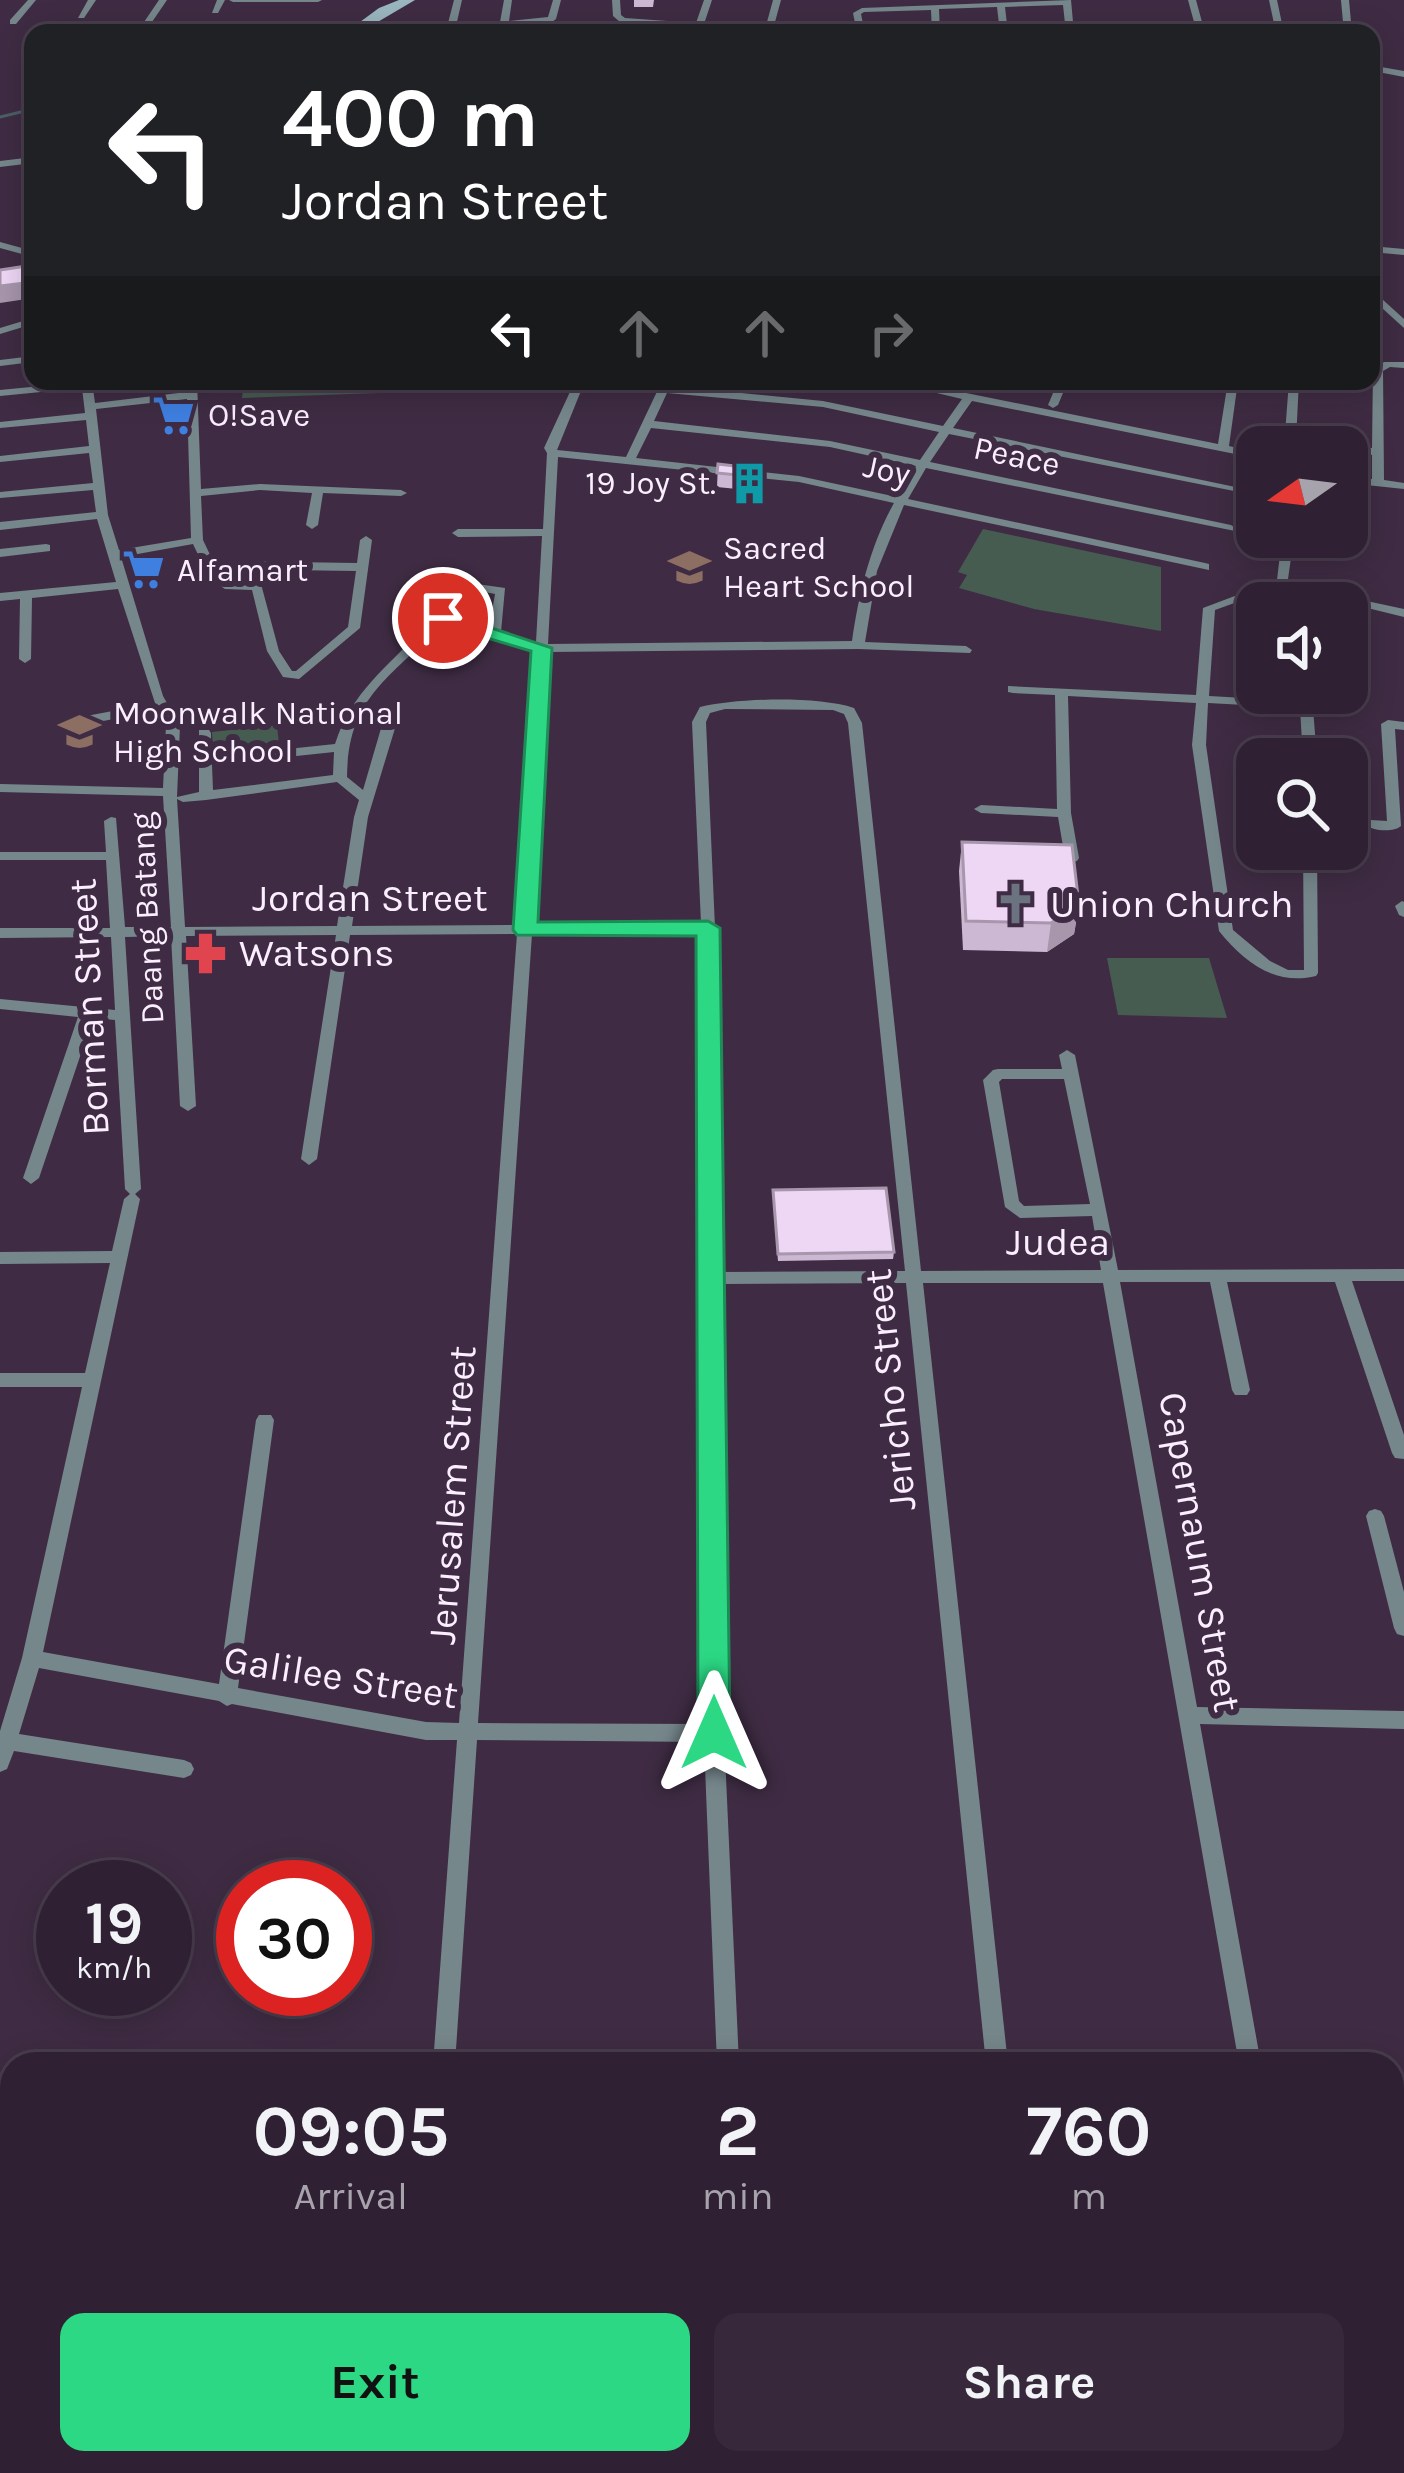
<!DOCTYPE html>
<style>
:root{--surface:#2f2133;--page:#37293b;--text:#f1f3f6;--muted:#a7a3ac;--line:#4a3e4e;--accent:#2cd884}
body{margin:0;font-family:Karla,sans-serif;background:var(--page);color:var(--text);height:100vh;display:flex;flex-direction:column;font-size:45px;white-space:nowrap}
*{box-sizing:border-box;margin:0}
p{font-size:39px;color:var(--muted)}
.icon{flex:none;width:66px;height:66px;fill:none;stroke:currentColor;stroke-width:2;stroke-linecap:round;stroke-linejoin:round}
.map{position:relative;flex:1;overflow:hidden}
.side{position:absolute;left:0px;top:2052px;width:1404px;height:423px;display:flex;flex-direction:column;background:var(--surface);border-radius:36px 36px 0 0;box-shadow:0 6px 30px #0003,0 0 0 3px var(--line)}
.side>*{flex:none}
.hud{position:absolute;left:24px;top:24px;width:1356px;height:366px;border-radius:24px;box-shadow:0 6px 30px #0003,0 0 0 3px var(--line);background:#202124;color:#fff;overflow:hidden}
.needle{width:78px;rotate:256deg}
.fabs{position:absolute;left:1236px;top:426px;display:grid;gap:24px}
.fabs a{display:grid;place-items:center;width:132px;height:132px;border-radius:24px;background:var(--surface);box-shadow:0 6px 30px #0003,0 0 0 3px var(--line);font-size:60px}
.speed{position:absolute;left:36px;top:1860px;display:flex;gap:24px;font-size:60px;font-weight:700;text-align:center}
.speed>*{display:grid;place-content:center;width:156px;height:156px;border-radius:50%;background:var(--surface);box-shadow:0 6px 30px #0003,0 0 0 3px var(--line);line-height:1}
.speed small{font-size:30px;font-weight:400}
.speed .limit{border:18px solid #d22;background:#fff;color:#111}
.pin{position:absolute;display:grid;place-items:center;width:102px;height:102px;color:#fff;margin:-51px;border:6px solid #fff;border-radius:50%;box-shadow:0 3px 12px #0007}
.me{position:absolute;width:132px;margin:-66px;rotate:0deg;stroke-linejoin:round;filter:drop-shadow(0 0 9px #0008)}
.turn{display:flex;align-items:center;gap:42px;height:252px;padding:0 60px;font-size:54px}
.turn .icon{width:156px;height:156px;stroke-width:2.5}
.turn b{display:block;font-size:84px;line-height:102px}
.lanes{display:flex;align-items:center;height:114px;padding:0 60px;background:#0003;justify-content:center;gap:60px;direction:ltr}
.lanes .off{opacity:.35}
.eta{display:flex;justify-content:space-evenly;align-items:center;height:204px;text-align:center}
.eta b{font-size:72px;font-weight:700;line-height:84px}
.cta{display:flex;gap:24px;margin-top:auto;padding:24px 60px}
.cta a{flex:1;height:138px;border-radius:24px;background:var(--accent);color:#111;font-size:48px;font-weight:700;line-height:138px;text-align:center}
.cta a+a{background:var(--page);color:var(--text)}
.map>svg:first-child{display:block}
.green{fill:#475c51}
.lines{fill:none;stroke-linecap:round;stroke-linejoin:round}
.stream{stroke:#4b5f64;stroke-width:3}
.street{fill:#76878c;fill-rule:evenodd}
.secondary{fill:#9ab6be;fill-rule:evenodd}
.wall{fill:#cdb8d3}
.shaded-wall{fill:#a796ac}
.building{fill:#eed6f5;stroke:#a796ac;stroke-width:3}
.route{fill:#2cd884;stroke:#1d8c56;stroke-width:3}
.labels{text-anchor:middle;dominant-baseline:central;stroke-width:12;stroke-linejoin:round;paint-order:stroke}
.far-poi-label{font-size:33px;fill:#fbefff;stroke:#3f2c44;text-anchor:start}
.far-street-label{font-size:33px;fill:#fbefff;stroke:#3f2c44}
.street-label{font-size:39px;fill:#fbefff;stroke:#3f2c44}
.poi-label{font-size:39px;fill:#fbefff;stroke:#3f2c44;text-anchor:start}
</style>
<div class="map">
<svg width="1404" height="2473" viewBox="0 0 1404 2473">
<rect width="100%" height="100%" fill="#3f2c44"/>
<g class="green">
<path d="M244,381h191l-1,10 -192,7z"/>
<path d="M983,529l178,38v64l-127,-22 -75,-21 8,-13 -9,-3z"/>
<path d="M277,725l2,20 -66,7 -1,-20z"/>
<path d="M1107,958h102l18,60 -109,-3z"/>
</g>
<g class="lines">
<path class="stream" d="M0,117l33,-8"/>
<g class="street">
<path d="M28,0h8l-20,24h-6v-4z"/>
<path d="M88,0h8l-12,18h-6z"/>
<path d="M159,0h8l-15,22 2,4 107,-3 4,3 -4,3 -150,3 -4,-3 4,-3h34l-1,-4z"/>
<path d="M217,0h8l-7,13h-6z"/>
<path d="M229,0h93l-4,2h-85z"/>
<path d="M454,0h8l-6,26 44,-4 4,-22h8l-3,21 39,-4 5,-17h8l-5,19 -4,3 -116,11h-29l40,-6z"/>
<path d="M612,0h8l1,15 4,3 71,5 8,-23h8l-11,33h-8l1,-5 -74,-6 -7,-6z"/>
<path d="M773,0h8l-9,33h-8z"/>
<path d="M1071,0l3,33h-8l-3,-28 -58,2 3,26h-8l-3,-26 -58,2 1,24h-8l-1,-23 -67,2 -3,2 4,19h-8l-4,-20 9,-5z"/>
<path d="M1188,0h8l9,33h-8z"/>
<path d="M1269,0h8l7,33h-8z"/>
<path d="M1341,0h8l3,33h-8z"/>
<path d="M1381,67l23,4v6l-26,-5v-4z"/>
<path d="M27,116l5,3 1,38 -5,-3 -6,-35z"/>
<path d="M33,157v6l-33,4v-6z"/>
<path d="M0,242l33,9v6l-33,-9z"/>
<path d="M1371,246l33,3v6l-33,-3z"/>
<path d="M1371,289l33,30v9l-33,-30z"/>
<path d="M33,318v6l-33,10v-6z"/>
<path d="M33,356v6l-33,4v-6z"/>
<path d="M1384,362h20v6l-14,-1 -7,4 1,109 20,3v6l-57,-6v-6l25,2v-24l-25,-3v-5h-4l29,1 1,-78z"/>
<path d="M92,381l3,22 92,-11v-11h10l4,108 59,-5 141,6 6,3 -6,3 -78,-3 -5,32 -6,4 -6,-4 6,-32 -52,-3 -59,6 2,44 10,21 144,2 3,-23 6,-4 6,4 -12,88 -61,51 -16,-2 -16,-26 -15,-61 -27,-1 -6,-4 6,-4 36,3 18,67 13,20h4l52,-44 8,-56 -147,-2 -6,-4 -10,-21 -72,13 42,139 17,30 -3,71 22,-5v-62h10l2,3v24l124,-13c17,-53 51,-75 87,-115 13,-15 23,-31 34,-48l49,7 -4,44 35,10 6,-106 -84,1 -6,-4 6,-4h85l4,-76 -3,-5 31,-67h10l-28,69 69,7 36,-76h10l-2,5 153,15 120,25 19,-27 -76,-18h21l311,63 10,-63h10l-9,65 25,6 2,2 -6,3 -278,-56 -19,27 292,61 4,1v4l-300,-60 -19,28 301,63 6,4 -2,2 -309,-63 -18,31 297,64 4,1v6l-305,-65 -27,66 -12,71 101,4 6,4 -2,3 -112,-4 -310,3 -15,273 168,-2 -9,-201 8,-15c38,-9 117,-11 154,1l8,15 59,548 180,-1 -9,-54 -72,2 -15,-11 -22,-127 10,-10 5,-1h64l-3,-14 8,-5 8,5 43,215 286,-1v12h-52l52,154v24l-9,-1 -3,-5 -57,-171h-108l23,108 -3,5h-12l-3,-5 -22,-108h-90l77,425 207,4v18l-204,-5 61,340h-22l-136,-781h-180l85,781h-22l-80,-781 -187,1 5,449 15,331h-22l-13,-322 -227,-2 -22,324h-22l24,-324h-31l-194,-36 -5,2 -8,-5 -180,-33 -20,66 165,26 7,3 3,6 -3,6 -7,3 -170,-27 -7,18 -7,3v-41l22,-73 60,-271h-82v-14h85l25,-110 -110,1v-12l112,-1 12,-52 6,-5 -5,-5 -10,-169 -22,-2 -54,160 -8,6 -8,-6 55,-161 -78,-8v-10l115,11 -4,-73 -111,1v-10h110l-4,-68h-106v-8h106l-2,-31 7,-4 5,1 9,109h46l-8,-131 -163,-4v-8l163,4 3,-62 -8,-15 -77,14 -7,-4 7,-4 74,-14 -37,-114 -86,9 -1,61 -6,4 -6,-4 1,-60 -20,2v-8l116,-11 -19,-63 -97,11v-8l96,-10 -3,-22 -93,8v-6l93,-9 -4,-30 -89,9v-6l89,-10 -3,-26 -86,8v-6l85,-9 -3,-25 -82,8v-6zM667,393l156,14 116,25 -19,28 -90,-19 -176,-20zM187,399l4,139 -72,12 -11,-35 -12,-106zM651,428l179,19 86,19 -19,31 -98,-21 -163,-18zM558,457l241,25 95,21c-24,43 -35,90 -42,138l-304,3zM464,588l31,6 -6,34 -42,-13zM442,622l93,28 -17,275 -166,1 16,-109 28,-92 -7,-4 -7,4 -19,65 -16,-13c1,-84 46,-98 95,-155zM725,709l108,1 11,4 4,9 57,548 -186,1 -4,-344 -9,-206 4,-9zM334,752l-1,23 -120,15 -1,-25zM337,782l22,18 -5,17 -17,109 -152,1 -8,-128 6,3 23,-2zM701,933l3,791 -226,-1 54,-789zM517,934l-58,789 -33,-1 -188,-34 36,-268 -3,-5h-12l-3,5 -37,264 -176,-32 97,-453 -5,-5 6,-5 -16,-252 46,-1 9,170 8,5 8,-5 -10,-170 150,-1 -35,224 8,6 8,-6 33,-224zM1002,1079h62l26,125 -66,2 -5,-5 -20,-119z"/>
<path d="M1058,381h10l-10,24 -5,3 -5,-3z"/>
<path d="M1289,381h10l-3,59 32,4 6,3h-50z"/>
<path d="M1282,537h12l-8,56h-8l-2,-5 -61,22 -6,86 91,5v-8h12l3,12 -2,3 4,51h-14l-3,-51 -92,-5 -2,42 27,185 37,31 18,9h16l-1,-121h14l1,124 -2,3c-41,10 -72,-14 -97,-45l-27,-186 4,-42 -128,-7 3,117 8,45 -2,3 -5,1 -7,-4 -7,-41 -77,-4 -7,-4 7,-4 76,4 -2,-114 -42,-2 -5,-1v-6l188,9 7,-87 74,-28z"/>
<path d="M46,544l4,1v6l-50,6v-8z"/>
<path d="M1284,593l64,4 56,12v8l-57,-14 -67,-3v-6z"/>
<path d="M1388,720l16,2v8l-9,-1 6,97c-8,7 -29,5 -37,-2l7,-4 16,1 -6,-97z"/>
<path d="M1402,901l2,1v15l-5,-2 -4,-9z"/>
<path d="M1375,1509l6,2 3,5 20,76v44l-7,-2 -3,-6 -28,-112 3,-5z"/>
<path d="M12,2263v24l-12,1v-24z"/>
<path d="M467,2463h57l6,10h-57z"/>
<path d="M1306,2463h24l2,10h-24z"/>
</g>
<path class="secondary" d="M399,0h16l-56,33h-14l34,-25z"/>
</g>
<g class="wall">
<path d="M634,0h20l-1,7h-19z"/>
<path d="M718,464l42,5v13l-3,9 -40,-4z"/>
<path d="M962,842l117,63 -5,29 -27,18 -84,-2 -4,-79z"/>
<path d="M773,1198l121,54 -1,7 -115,2z"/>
</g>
<g class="shaded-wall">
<path d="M33,282v16l-33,5v-17z"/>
<path d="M1079,905l-5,29 -27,18 4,-29z"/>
</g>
<g class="building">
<path d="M33,265v17l-33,4v-16z"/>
<path d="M718,464l42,5 -3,8 -40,-4z"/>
<path d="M962,842l110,3 7,60 -28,18 -85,-2z"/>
<path d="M886,1188l8,64 -116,2 -5,-64z"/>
</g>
<path class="route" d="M443,612l109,36 -14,274 170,-1 12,7 10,805 -4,11 -12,4 -12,-4 -4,-11 -2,-797 -179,-1 -4,-5 18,-279 -95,-28 -3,-5z"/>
<defs>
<symbol id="supermarket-bare" viewBox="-9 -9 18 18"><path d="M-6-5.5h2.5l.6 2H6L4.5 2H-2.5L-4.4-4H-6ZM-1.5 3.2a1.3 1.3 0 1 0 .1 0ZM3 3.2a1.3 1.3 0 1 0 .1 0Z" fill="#3f7fe0" stroke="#3f2c44" stroke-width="2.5" paint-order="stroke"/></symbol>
<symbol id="building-bare" viewBox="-9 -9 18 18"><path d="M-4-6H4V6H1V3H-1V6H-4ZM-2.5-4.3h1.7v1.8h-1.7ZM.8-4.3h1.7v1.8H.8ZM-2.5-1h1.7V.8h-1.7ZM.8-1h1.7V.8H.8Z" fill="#0f9aa8" stroke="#3f2c44" stroke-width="2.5" paint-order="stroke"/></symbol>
<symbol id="school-bare" viewBox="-9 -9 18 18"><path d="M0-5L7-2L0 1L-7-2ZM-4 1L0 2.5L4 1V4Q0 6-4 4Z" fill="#8d6e63" stroke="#3f2c44" stroke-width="2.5" paint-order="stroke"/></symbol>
<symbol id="church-bare" viewBox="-9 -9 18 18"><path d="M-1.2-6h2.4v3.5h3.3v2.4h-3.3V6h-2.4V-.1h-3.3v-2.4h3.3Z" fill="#6b7280" stroke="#3f2c44" stroke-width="2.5" paint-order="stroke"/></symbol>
<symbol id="pharmacy-bare" viewBox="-9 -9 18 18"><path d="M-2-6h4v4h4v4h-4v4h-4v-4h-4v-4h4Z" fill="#e0444e" stroke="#3f2c44" stroke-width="2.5" paint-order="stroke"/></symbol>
</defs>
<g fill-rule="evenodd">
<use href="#supermarket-bare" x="144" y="386" width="59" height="59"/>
<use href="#building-bare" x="720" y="454" width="59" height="59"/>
<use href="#school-bare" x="660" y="538" width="59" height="59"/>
<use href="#supermarket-bare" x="114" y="540" width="59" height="59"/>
<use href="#school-bare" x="50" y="702" width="59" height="59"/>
<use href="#church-bare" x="986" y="874" width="59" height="59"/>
<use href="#pharmacy-bare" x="176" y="924" width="59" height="59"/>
</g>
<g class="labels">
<g class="far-poi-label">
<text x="208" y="415">O!Save</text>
<text x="716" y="483" text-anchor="end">19 Joy St.</text>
<text x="723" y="548">Sacred<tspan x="723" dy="38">Heart School</tspan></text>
<text x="177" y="570">Alfamart</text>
<text x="113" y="713">Moonwalk National<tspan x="113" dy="38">High School</tspan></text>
</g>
<g class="far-street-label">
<text transform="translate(1017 456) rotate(12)">Peace</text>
<text transform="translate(887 470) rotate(12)">Joy</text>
<text transform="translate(147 918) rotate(-93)">Daang Batang</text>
</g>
<g class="street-label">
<text x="370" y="898">Jordan Street</text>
<text transform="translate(89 1007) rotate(-93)">Borman Street</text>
<text x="1058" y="1242">Judea</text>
<text transform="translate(890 1390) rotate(-96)">Jericho Street</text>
<text transform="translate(452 1495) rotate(-86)">Jerusalem Street</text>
<text transform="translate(1200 1552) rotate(80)">Capernaum Street</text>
<text transform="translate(341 1677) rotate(9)">Galilee Street</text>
</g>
<g class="poi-label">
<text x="1050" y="904">Union Church</text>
<text x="239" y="953">Watsons</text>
</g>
</g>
</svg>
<div class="fabs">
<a><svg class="needle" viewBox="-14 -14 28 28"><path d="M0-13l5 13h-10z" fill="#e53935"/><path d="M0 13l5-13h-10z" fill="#a7a3ac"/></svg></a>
<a><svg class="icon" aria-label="sound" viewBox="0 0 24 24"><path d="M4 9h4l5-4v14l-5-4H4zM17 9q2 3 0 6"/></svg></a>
<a><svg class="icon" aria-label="search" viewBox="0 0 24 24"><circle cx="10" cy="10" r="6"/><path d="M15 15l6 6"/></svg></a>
</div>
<div class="speed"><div>19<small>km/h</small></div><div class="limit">30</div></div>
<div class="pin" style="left:443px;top:618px;background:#d93025"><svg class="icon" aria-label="arrive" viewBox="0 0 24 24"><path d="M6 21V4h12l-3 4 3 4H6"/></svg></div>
<svg class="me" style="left:714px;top:1733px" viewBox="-20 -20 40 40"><path d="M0-17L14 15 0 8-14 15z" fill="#2cd884" stroke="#fff" stroke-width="4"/></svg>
<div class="hud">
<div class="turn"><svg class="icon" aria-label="left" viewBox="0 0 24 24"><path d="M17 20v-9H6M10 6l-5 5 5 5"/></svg><div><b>400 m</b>Jordan Street</div></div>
<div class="lanes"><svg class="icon" aria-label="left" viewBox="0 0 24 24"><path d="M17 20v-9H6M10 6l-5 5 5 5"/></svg><svg class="icon off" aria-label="ahead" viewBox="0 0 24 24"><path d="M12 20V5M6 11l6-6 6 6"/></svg><svg class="icon off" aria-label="ahead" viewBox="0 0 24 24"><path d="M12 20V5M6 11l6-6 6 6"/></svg><svg class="icon off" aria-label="right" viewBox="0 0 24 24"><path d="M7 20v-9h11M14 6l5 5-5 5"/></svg></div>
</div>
<section class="side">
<div class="eta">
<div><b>09:05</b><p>Arrival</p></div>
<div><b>2</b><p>min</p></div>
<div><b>760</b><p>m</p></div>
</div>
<div class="cta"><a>Exit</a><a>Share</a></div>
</section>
</div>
